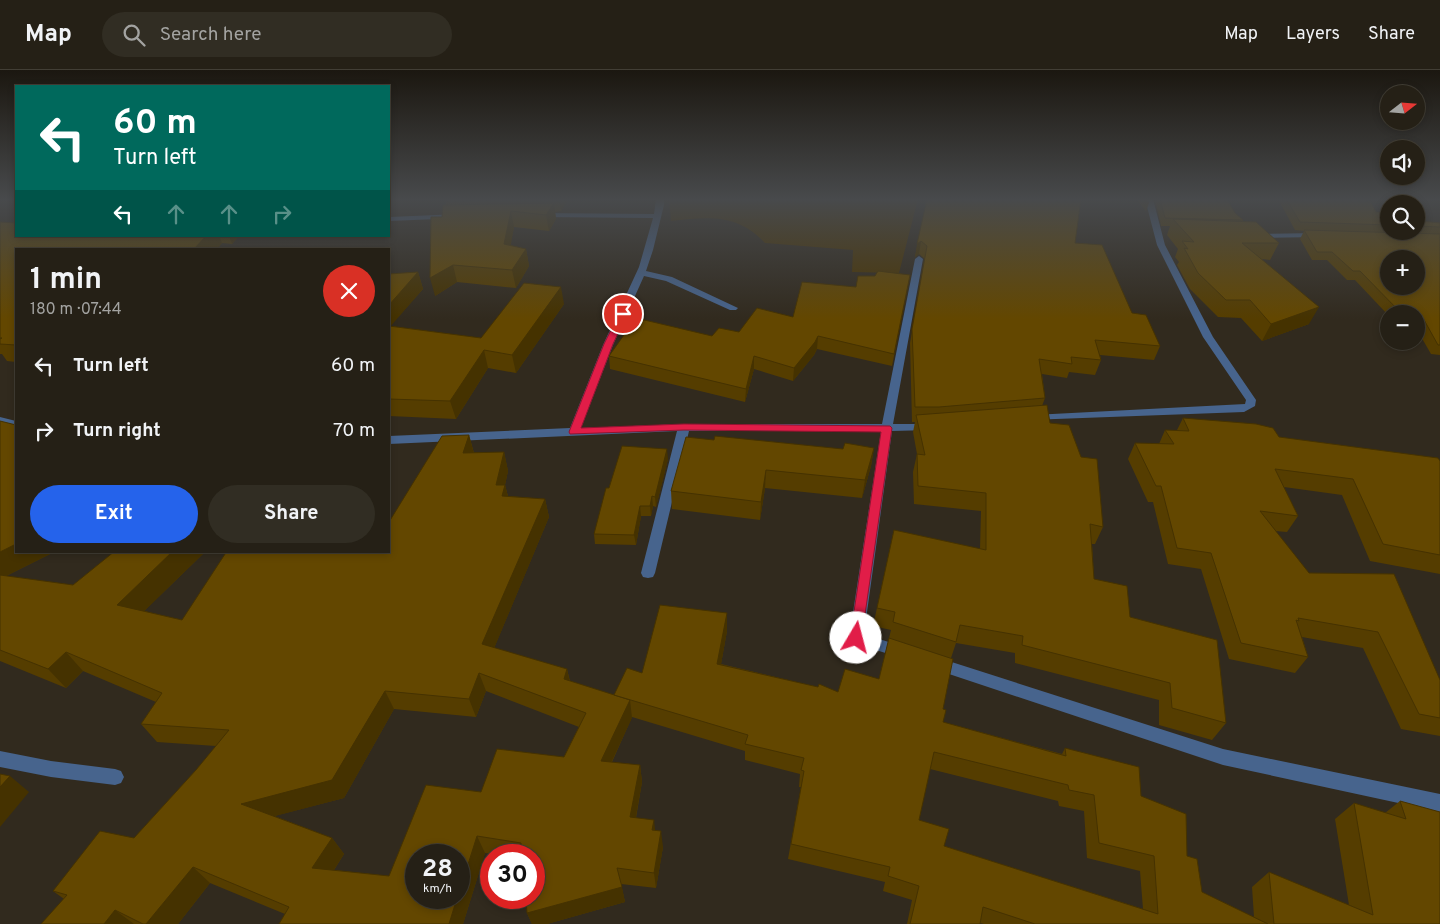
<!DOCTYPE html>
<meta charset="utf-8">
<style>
:root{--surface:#252016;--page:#312d23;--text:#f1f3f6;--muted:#a3a3a1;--line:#423e35;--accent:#2563eb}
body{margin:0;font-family:Overpass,sans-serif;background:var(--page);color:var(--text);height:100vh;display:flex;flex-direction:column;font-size:19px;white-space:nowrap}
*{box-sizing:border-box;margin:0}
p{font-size:16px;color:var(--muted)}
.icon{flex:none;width:28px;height:28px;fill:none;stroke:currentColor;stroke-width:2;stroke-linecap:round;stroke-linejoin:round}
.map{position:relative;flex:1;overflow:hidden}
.panel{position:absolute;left:15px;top:178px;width:375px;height:305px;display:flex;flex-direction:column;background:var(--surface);border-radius:0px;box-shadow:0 2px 8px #0003,0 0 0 1px var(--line)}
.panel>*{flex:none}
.banner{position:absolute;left:15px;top:15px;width:375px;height:152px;border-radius:0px;box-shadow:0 2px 8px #0003,0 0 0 1px var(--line);background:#00695c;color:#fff;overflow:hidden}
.needle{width:32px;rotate:73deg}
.fabs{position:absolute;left:1380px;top:15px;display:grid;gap:10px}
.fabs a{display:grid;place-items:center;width:45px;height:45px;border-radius:50%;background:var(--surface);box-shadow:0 2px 8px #0003,0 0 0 1px var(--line);font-size:25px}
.speed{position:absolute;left:405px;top:774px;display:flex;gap:10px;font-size:25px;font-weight:700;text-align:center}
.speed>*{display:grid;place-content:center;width:65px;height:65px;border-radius:50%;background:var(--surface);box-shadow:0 2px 8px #0003,0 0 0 1px var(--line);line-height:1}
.speed small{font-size:12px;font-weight:400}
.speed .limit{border:8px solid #d22;background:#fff;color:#111}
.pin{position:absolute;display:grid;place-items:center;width:42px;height:42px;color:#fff;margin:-21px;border:2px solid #fff;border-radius:50%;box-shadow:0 1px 5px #0007}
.me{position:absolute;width:55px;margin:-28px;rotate:8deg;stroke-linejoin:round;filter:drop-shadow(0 0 4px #0008)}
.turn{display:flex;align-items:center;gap:18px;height:105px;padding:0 15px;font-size:22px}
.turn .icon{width:65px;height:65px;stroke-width:2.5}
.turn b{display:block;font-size:35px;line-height:42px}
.lanes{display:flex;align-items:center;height:48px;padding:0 15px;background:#0003;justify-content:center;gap:25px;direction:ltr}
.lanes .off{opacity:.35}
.round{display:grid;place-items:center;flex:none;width:52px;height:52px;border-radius:26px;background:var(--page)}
.summary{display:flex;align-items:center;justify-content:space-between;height:85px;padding:0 15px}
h1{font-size:30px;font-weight:700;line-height:38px}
.action{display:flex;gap:10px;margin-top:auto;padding:10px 15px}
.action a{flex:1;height:58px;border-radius:30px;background:var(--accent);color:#fff;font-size:20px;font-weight:700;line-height:58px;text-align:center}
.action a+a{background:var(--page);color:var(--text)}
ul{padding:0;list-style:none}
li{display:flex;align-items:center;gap:15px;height:65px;padding:0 15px}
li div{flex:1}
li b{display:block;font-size:19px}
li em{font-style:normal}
header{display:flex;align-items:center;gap:30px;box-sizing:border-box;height:70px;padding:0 25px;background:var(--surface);border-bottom:1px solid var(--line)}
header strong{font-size:24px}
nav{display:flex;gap:28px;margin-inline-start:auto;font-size:18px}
.search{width:350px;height:45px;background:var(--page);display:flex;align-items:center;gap:12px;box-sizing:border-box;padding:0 18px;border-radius:28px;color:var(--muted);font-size:19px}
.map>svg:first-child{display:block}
.green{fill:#4a3400}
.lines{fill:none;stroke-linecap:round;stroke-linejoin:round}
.street{fill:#47648d;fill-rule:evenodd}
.wall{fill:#553d00;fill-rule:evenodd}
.shaded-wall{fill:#453200}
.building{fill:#634700;stroke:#453200;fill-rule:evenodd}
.route{fill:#e11d48;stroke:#92132f}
</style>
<header>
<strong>Map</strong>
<div class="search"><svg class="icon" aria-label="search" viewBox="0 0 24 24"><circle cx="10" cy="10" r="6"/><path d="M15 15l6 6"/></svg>Search here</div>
<nav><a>Map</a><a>Layers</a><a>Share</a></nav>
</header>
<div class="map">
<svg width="1440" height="854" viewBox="0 0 1440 854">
<rect width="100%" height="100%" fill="#312a1e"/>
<path class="green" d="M669,129h249l-19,74 -47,-1 1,-22 -88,-7c-28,-30 -57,-26 -94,-22z"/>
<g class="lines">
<g class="street">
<path d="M656,129h8v6l-11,45 -7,21 26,6 66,31 -2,2h-6l-64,-29 -22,-5 -31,69 -32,83 103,-4h198l33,-165 4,-3 4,3 -30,165h38l6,3 -6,3 -39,1 -28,203 43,14 3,4 -3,4 -5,2 -46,-14 -5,-2 -2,-4 32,-207h-192l-34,142 -2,4 -5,1 -5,-1 -2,-4 36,-142 -288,13v-8l181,-8 33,-83 36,-78 14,-49 -114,-1 -4,-2 4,-2 115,1z"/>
<path d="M1145,129h8l12,46 48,92 43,63 -1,6 -11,6 -215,8 -2,-2 6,-3 212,-11 1,-4 -43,-63 -46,-92z"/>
<path d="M459,144h3v4l-73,3v-4z"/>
<path d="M1317,163l4,2 -1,2 -65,1 -4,-2 4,-2z"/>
<path d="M0,347l16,4v6l-16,-4z"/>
<path d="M936,587l287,92 217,45v18l-217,-47 -292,-97 -3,-5 3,-5z"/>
<path d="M0,681l51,10 64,8 6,2 3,6 -3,6 -6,2 -64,-8 -51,-10z"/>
</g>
</g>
<g class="wall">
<path d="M568,129l-7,12 -6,1 1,7 -7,12 -35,-4 -4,18 16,4 3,17 -13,22 -59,-6 -22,14 7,-79 4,-12v-4z"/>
<path d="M1136,129h12l1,4 -3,8z"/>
<path d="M1155,129h72l8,14 8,7v1l36,22 -9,17 -8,-1 47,65 -47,17 -21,-23 -23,-1 -28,-28 -13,-24 2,-3 -4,-5 3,-8 -11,-14 3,-9h-9z"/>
<path d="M1278,129h91l7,13h13v19h27v-12l4,2 20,2v132l-9,-1 -15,-26v-14h-27v2l-34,-36h-8l-20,-20h-15l-12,-21 4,-8 -9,-1z"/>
<path d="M926,132l149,41 57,70 28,33 -6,14 -54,-5 1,5 -6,15 -26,-3 -2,6 -25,-4 3,24 -3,8 8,17 53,104 -8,17h-3l2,35 36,38 96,106 -14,17 -53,-15v-25l-144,-37v-10l-59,-10 -5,15 -8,51v13l119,32 3,-6 76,48 46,60 15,36 52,25 -2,-30 17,-15 80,33 -14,-86 19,-16 31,10 15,-12 40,123h-456l-4,-1v1h-73l5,-24 -29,-9 2,-9 -97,-23 13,-72h-2l1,-13 -55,-14v-9l-113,-34 -20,45 28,3 2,17 -6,36 19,13 8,16 -7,41 -35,-4 4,18 -78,22h-15l-5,-11 7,-58h-35l-14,-2 -22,71h-184l6,-10 -75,-31 -32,41h-137l23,-25 -11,-8 81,-53 62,-68 20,-24 -59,-4 -16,-18 15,-22 -73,-31 -17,17 -66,-27v-240l16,130h40l-50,25 67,9 42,-34h91l-62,60 38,9 207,-69 80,-116 5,18 30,-1 4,19 -3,14 3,11 37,3 4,18 -55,131 73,21 3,12 44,14 28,-22 85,-42 -6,33 117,28 41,-13 12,-49 -18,-4 21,-96 86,19 1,-38 -67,-7 -1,-32 4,-18 -4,-22 2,-10h-3l-2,-79 15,-84 -6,-5 -4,3zM486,621l93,36 -15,30 -83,35 -92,84 -55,-6 10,-16 -12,-16 -58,-22 70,-18 50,-89 82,8zM930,699l128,32 1,5 25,5 3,47 53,13 3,38 -199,-63 -25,-26z"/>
<path d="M0,152l16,14h223l-7,8 -10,-1 -5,6h-201v113l-9,-1 -5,-7h-2z"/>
<path d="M418,202l5,17 -33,37 91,12 83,-34 -48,69 -28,-5 -32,51 -67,-3v-142z"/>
<path d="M910,205l-18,91 -75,-17 -3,6 -21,26 -39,-12 -9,33 -135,-33 -1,-13 103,-20 27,-4 54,-15 63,-30 19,-11z"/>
<path d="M1183,348l96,19 161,24v113l-70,-13 -28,-66 -58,-8 14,29 -11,16 -12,-1 34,42 131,107v56l-39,-7 -38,-81 -61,-11 6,20 -13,16 -66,-14 -28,-90 -33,-5 -15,-62h-5l-20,-43 7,-16 24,1 6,-14h12z"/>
<path d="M874,378l-3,18 -9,32 -97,-10 -5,32 -88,-11 -1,-18 172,-42z"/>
<path d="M668,389l-12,48 -3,-1 -2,10h-10l-5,29 -41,-1 -1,-10 15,-46z"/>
</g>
<g class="shaded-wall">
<path d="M560,129h8l-7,12 -2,-11z"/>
<path d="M554,133l2,16 -7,12 -3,-16z"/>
<path d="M511,141l3,16 -6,34 -4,-17z"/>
<path d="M206,166h13l3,7 -5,6h-23z"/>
<path d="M229,166h10l-7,8z"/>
<path d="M921,171l-2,13 -4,3 2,-13z"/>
<path d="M526,179l3,17 -13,22 -4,-18z"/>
<path d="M453,195l4,17 -22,14 -5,-18z"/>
<path d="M418,202l5,17 -34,39v-23z"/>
<path d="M561,217l3,17 -48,69 -4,-18z"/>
<path d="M1319,237l-10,17 -47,17 9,-17z"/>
<path d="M818,266l-1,13 -3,6 -21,26 1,-13z"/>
<path d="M484,280l4,18 -32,51 -6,-18z"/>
<path d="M754,286v13l-9,33 1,-13z"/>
<path d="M469,365l5,19 -11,-1z"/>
<path d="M874,378l-3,18 -9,32 3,-18z"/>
<path d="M667,379l1,10 -12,48 -1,-10z"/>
<path d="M504,382l4,19 -3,14 5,19 -4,10 -10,-29z"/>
<path d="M766,400l-1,18 -5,32 1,-18z"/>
<path d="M652,426l1,10 -2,10 -1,-10z"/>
<path d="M545,429l4,18 -61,146 -6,-19z"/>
<path d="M640,436l1,10 -5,29 -2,-10z"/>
<path d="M16,474v7h40l-56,28v-27z"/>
<path d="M173,481h33l-74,72 -15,-18z"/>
<path d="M727,543v18l-9,50 -1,-17z"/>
<path d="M66,582l17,19 -17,17 -18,-19z"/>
<path d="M567,599l4,19 -7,-9z"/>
<path d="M479,603l7,18 -10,26 -7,-18z"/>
<path d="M385,621l9,18 -50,89 -88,23 -15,-17z"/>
<path d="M630,630l2,18 -28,60 -3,-17z"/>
<path d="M640,695l2,17 -9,51 -3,-16z"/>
<path d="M10,706l19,16 -29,35v-40z"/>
<path d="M654,750l2,17 -4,-7z"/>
<path d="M661,761l2,16 -7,41 -2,-15z"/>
<path d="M477,766l8,17 -22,71h-14l8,-26h2v-5z"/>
<path d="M332,768l12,16 -19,30 -13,-16z"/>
<path d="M193,797l17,16 -32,41h-32z"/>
<path d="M622,817l3,15 -78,22h-15l-5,-11z"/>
<path d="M115,840l19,14h-30z"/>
</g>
<g class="building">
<path d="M446,129h114l-114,2z"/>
<path d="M927,129h154l-6,44 27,2 30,68 14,2 14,31 -65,-6 6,20 -30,-3 1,7 -33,-5 6,39 -106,9h-24l-3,-78 15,-83 -6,-5 -4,3z"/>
<path d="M1160,129h67l8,14 8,7 -78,-2z"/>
<path d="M1286,129h83l7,13h13v13l-89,-3z"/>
<path d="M554,133l-8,12 -35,-4 -7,33 22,5 -14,21 -59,-5 -23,13 1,-61h11l1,-12z"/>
<path d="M1173,149l83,3 23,21h-37l77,64 -48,17 -21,-24h-24l-28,-27 -14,-25 4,1 -6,-8 12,1z"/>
<path d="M1416,149l4,2 20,2v4l-24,-1z"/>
<path d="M0,152l16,1v13h190l-12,13h-178v96l-16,-1v-5l2,-1h-2z"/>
<path d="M1304,160l136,4v111h-2l-15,-27h-7v-4h-14l-42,-43h-7l-21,-19h-15zM1389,189h27v27h-27z"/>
<path d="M878,201l32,4 -16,79 -76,-18 -3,6 -21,26 -40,-12 -8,33 -137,-33 27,-38 76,18 7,-8 20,4 18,-24 36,9 9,-35 54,5 2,-11h17z"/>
<path d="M418,202l-29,33v-31z"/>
<path d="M524,213l37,4 -49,68 -28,-5 -34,51 -61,-2v-73l92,12z"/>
<path d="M1047,335l3,18 19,2 12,32 16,2 6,68 -13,-3 4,55 33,7 3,31 87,23 9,83 -54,-15 -2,-25 -148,-38 1,-9 -63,-11 -4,17 -63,-20 2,-10 -18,-4 17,-78 92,20v-57l-68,-7 -1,-32 8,1 -9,-40z"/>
<path d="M1183,348l73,6 17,4 6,9 159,21 2,3v94l-57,-11 -30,-65 -78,-10 23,47 -38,-5 49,62 85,1 46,106v38l-21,-4 -41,-82 -80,-14 1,3 -3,-1 12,37 -67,-14 -30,-90 -34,-5 -16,-62h-5l-21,-43 39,1 -9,-14 24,1z"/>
<path d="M0,351l16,4v119l-16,8z"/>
<path d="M469,365l-6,18 41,-1 -8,33h9l-3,11 43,3 -63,145 85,25 -3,10 66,21 -29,61 39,4 -10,52 24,3 -2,10 9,1 -7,42 -37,-5 5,19 -95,26 -1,-15h8v-43h-12l-1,-12 -44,-7 -18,57v-38h-43v43h41l-8,26h-170l10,-17 -96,-40 -47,57h-3l-28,-14 -11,14h-63l26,-29 -14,-4 47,-60 34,7 62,-68 33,-40 -88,-6 21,-31 -96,-41 -18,17 -48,-19v-75l73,10 42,-34h58l-56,54 65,15 45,-69h162v-29l53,-86zM479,603l107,40 -22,44 -67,-8 -16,43 -55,-7 -37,91 -77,-8 20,-30 -91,-34 91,-24 53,-89 84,8z"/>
<path d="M715,366l128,13 2,-6 29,5 -9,32 -99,-10 -5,32 -90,-11 15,-54 28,3z"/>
<path d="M622,376l45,3 -12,48 -3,-1 -2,10h-10l-6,29 -40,-1 12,-46h3z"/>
<path d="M660,535l67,8 -10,51 101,23 1,-3 19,8 7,-23 34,10 10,-41 64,21 -10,50 3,1 -3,12 123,34 -1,-8 74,19 2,29 45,18 1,42 10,3 5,33 66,32h-233l-52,-17 -3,17h-70l9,-38 -31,-10 2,-9 -99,-23 13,-73 -3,-1 3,-12 -59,-14 3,-9 -134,-40 13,-27 15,5zM934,682l134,33 1,5 25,5 5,48 55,13 4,58 -214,-68 5,-17 -30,-9z"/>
<path d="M0,704l10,2 -10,11z"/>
<path d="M1400,731l40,11v112h-166l-5,-52 104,43 -19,-112 52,16z"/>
</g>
<linearGradient id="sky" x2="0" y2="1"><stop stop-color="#1b1710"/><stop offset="0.52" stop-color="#484a4c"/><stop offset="1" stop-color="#484a4c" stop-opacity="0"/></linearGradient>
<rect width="1440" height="249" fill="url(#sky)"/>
<path class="route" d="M623,241l4,3 -14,30 -32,84 103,-4 206,2 2,2 -31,214 -5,1 -4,-1 -2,-4 31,-206 -197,-2 -114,4 -1,-2 35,-88 15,-30z"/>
</svg>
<div class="fabs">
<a><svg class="needle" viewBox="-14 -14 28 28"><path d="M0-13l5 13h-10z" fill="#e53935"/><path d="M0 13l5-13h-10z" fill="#a3a3a1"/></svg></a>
<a><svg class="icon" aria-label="sound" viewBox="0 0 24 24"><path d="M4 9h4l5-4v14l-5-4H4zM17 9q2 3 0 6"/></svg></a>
<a><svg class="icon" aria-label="search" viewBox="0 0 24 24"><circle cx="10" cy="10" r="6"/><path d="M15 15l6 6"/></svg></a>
<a>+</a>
<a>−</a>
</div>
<div class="speed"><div>28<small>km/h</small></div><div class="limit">30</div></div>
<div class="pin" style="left:623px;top:244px;background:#d93025"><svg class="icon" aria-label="arrive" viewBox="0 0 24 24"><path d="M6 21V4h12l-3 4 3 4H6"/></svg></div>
<svg class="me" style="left:856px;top:568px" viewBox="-20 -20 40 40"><circle r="19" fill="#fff"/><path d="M0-13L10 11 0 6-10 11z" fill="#e11d48"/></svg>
<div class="banner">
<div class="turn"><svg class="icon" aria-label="left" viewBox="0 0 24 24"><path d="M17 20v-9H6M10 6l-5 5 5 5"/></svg><div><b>60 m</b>Turn left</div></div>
<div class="lanes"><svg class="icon" aria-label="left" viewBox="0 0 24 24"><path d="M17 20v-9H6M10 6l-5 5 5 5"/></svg><svg class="icon off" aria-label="ahead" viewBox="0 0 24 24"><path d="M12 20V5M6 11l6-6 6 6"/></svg><svg class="icon off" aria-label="ahead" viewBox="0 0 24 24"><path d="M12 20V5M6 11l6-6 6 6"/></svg><svg class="icon off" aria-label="right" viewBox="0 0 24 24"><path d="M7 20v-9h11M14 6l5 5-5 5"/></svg></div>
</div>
<section class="panel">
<div class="summary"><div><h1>1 min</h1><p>180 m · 07:44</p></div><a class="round" style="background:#d93025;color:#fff"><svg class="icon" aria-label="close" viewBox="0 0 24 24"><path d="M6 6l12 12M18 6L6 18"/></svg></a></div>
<ul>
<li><svg class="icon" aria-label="left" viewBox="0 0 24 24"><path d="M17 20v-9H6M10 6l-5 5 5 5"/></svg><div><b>Turn left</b></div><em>60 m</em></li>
<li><svg class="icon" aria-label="right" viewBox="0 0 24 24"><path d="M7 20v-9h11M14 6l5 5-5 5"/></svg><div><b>Turn right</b></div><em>70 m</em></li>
</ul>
<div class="action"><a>Exit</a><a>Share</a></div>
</section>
</div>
